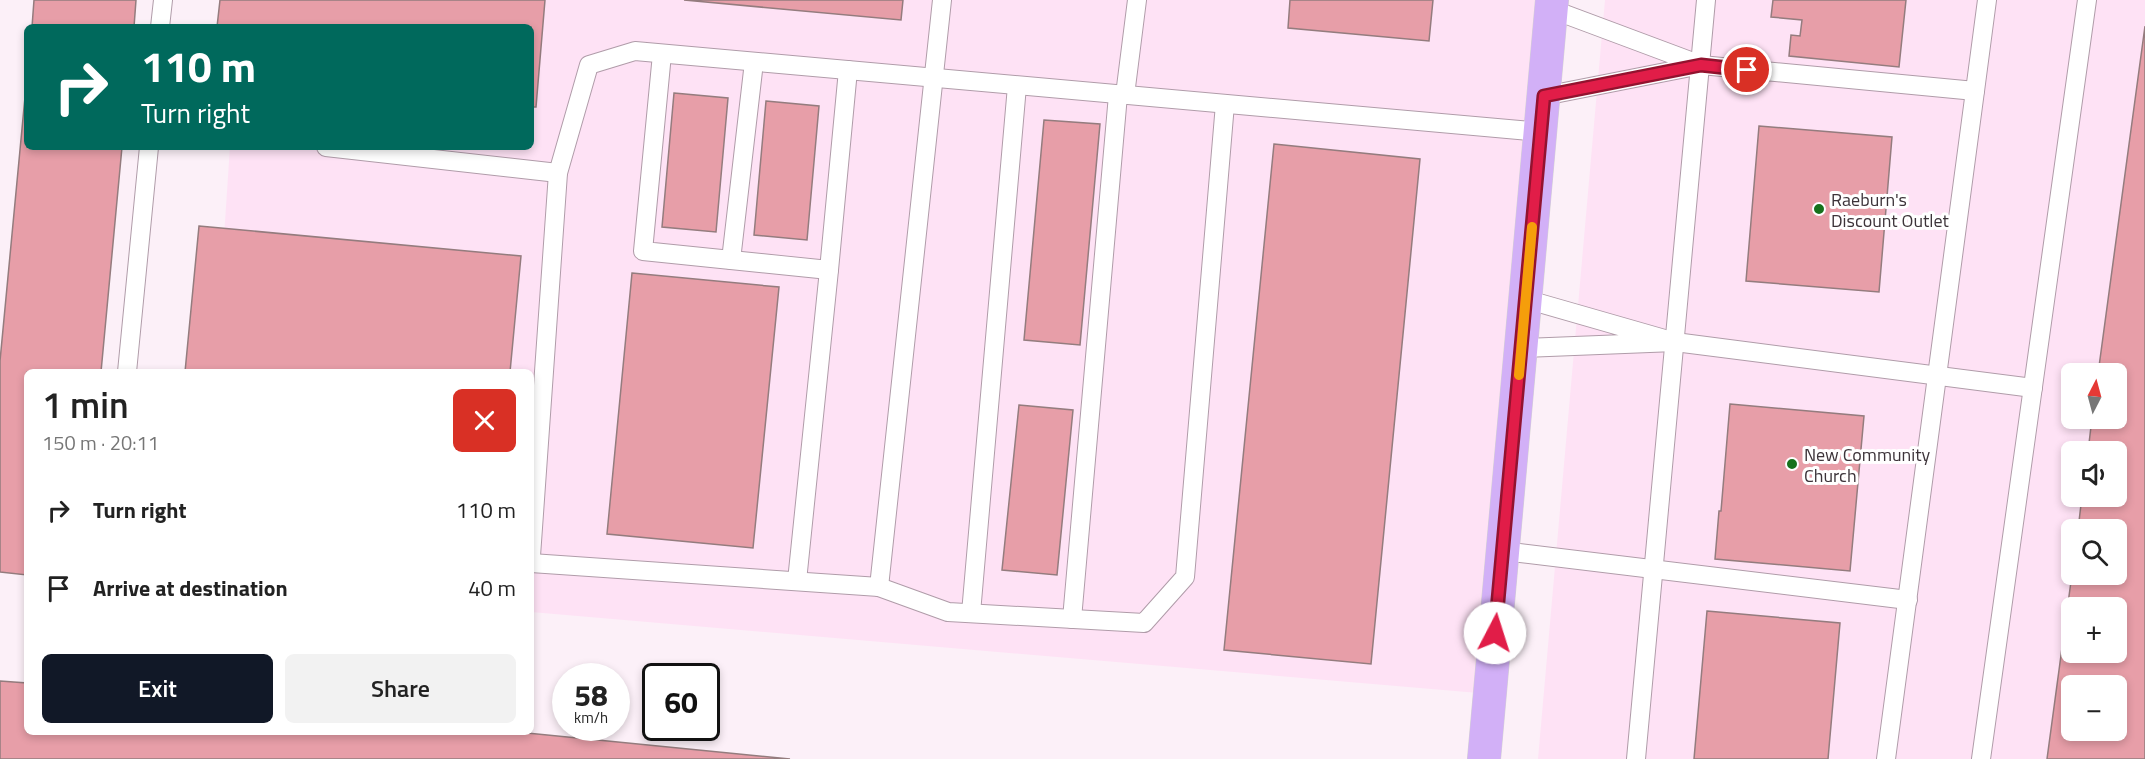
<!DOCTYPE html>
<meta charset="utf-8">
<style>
:root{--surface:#fff;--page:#f2f2f2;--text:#222;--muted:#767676;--accent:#111827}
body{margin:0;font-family:"Titillium Web",sans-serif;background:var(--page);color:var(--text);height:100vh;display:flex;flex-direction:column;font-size:22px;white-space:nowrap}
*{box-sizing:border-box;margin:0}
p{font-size:20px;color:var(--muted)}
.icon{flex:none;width:33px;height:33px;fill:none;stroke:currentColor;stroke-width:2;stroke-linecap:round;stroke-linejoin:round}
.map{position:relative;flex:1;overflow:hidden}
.details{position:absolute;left:24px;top:369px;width:510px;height:366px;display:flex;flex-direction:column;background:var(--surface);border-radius:9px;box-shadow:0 3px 9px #0003}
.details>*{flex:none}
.top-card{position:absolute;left:24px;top:24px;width:510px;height:126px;border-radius:9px;box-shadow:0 3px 9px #0003;background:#00695c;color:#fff;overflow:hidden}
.needle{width:39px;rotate:6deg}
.tools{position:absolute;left:2061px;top:363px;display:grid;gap:12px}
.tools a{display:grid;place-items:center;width:66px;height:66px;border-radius:9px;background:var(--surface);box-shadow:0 3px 9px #0003;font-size:30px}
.speed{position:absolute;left:552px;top:663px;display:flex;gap:12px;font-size:30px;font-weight:700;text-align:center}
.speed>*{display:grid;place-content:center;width:78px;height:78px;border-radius:50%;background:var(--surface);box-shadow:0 3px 9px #0003;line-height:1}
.speed small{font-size:15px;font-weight:400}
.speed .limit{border:3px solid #111;border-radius:9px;background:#fff;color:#111}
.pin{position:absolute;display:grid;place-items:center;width:51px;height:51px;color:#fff;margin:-26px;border:3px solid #fff;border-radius:50%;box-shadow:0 2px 6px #0007}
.me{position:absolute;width:66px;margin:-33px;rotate:5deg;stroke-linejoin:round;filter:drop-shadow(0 0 4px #0008)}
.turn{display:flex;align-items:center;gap:21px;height:126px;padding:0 18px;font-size:27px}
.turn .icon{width:78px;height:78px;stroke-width:2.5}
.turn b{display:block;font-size:42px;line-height:51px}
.round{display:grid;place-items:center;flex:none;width:63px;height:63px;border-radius:9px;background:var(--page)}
.overview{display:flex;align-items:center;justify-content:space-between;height:102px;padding:0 18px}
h1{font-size:36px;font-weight:600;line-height:45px}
.button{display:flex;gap:12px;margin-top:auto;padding:12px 18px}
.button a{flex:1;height:69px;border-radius:9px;background:var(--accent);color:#fff;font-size:24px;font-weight:600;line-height:69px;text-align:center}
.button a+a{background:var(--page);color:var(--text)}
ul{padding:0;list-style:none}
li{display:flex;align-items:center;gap:18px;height:78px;padding:0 18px}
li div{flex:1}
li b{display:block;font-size:22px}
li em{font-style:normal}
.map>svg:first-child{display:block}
.built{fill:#fee2f5;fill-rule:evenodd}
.building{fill:#e79ea8;stroke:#947c7e;stroke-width:1.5;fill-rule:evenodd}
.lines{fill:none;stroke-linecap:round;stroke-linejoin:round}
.lane-casing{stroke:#b09ca9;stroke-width:20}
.primary-casing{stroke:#d4d2d3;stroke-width:34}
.lane{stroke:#fff;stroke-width:18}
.primary{stroke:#d2b0f7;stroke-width:33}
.route-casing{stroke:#92132f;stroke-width:15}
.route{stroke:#e11d48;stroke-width:10}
.slow{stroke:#f59e0b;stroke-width:10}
.poi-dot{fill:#17711c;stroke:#fff;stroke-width:2}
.labels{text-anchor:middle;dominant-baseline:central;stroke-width:6;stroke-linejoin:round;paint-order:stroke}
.poi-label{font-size:18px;fill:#3c3339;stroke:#fff;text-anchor:start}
</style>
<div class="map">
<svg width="2145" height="759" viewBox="0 0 2145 759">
<rect width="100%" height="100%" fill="#fcf0f8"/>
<g class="built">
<path d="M240,0h1312l-62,694 -959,-82v-240h-316l15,-225h301v-120z"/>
<path d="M1605,0h540v759h-607zM2072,374h44v44h-44zM2072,452h44v44h-44zM2072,530h44v44h-44zM2072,608h44v44h-44zM2072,686h44v44h-44z"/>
</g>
<g class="building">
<path d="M34,0h102l-2,27h-102z"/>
<path d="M220,0h325l-9,107h-5v-80h-314z"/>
<path d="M684,0h219l-2,20z"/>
<path d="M1290,0h143l-4,41 -141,-13z"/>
<path d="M1773,0h133l-7,67 -110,-11 2,-21 9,1 2,-16 -31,-3z"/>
<path d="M2145,26v733h-98l25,-185h44v-44h-38l4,-34h34v-44h-28l4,-34h24v-44h-18zM2072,608h44v44h-44zM2072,686h44v44h-44z"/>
<path d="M27,76v71h95l-21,225h-74v203l-27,-3v-211z"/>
<path d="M674,93l54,5 -12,134 -54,-5z"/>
<path d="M766,101l53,5 -12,134 -53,-5z"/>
<path d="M1044,120l56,4 -20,221 -56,-5z"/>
<path d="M1759,126l133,11 -13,155 -133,-11z"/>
<path d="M1274,144l146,15 -49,505 -147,-14z"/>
<path d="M199,226l322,30 -11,116h-325z"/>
<path d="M632,273l147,14 -26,261 -146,-14z"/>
<path d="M1730,404l134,12 -14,155 -135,-12 4,-48h2z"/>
<path d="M1019,405l54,5 -16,165 -55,-5z"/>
<path d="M1707,611l133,12 -12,136h-134z"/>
<path d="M0,681l27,2v49h490l273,27h-790z"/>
</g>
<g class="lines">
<defs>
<g id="lane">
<path d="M160,27l3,-27"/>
<path d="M662,54l-19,197 186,19 19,-200"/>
<path d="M1701,65l274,26 12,-91"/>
<path d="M1125,95l12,-95"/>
<path d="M1544,96l157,-31 -150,-56"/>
<path d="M326,147l232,26"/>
<path d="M731,260l23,-198"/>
<path d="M1675,342l358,46"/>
<path d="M1521,348l154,-6 -150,-43"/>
<path d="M127,372l22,-225"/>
<path d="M1503,551l405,49"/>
<path d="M531,556l27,-383 31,-108 46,-14 906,81"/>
<path d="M531,563l348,24 63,-587"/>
<path d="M797,581l32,-311"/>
<path d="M879,587l69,25 196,11 41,-46 40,-473"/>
<path d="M971,613l46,-527"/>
<path d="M1072,619l46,-524"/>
<path d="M1636,759l70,-759"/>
<path d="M1886,759l89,-668"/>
<path d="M1981,759l106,-759"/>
</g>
<path id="primary" d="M1484,759l68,-759"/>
</defs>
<use href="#lane" class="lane-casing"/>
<use href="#primary" class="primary-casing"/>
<use href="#lane" class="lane"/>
<use href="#primary" class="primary"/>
</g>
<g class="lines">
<defs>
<path id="route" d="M1495,633l49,-537 157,-31 46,5"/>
</defs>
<use href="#route" class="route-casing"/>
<use href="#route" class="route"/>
<path class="slow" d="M1519,375l13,-148"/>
</g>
<g class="poi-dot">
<circle cx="1819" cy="209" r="6"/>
<circle cx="1792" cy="464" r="6"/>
</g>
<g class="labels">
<g class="poi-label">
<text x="1831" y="199">Raeburn's<tspan x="1831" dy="21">Discount Outlet</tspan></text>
<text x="1804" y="454">New Community<tspan x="1804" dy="21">Church</tspan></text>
</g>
</g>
</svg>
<div class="tools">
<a><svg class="needle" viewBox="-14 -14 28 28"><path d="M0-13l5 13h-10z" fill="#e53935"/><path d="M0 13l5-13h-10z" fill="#767676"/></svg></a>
<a><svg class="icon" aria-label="sound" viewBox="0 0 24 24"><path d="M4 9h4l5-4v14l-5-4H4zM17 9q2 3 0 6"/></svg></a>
<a><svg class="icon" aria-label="search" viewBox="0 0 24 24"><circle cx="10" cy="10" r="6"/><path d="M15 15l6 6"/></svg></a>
<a>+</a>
<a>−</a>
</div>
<div class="speed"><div>58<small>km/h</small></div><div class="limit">60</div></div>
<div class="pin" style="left:1747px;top:70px;background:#d93025"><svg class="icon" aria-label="arrive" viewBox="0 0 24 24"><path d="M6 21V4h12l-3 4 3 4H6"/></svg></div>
<svg class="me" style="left:1495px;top:633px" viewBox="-20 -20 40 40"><circle r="19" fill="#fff"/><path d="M0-13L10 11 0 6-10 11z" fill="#e11d48"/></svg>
<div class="top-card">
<div class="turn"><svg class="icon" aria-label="right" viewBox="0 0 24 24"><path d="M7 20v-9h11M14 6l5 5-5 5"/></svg><div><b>110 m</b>Turn right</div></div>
</div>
<section class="details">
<div class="overview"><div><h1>1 min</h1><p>150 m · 20:11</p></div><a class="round" style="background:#d93025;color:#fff"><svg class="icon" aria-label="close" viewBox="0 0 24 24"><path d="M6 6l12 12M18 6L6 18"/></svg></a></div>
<ul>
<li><svg class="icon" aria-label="right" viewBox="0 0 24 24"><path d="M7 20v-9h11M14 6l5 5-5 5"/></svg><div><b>Turn right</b></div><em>110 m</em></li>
<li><svg class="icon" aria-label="arrive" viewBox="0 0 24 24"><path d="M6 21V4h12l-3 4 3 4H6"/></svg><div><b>Arrive at destination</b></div><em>40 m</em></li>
</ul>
<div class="button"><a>Exit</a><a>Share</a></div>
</section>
</div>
